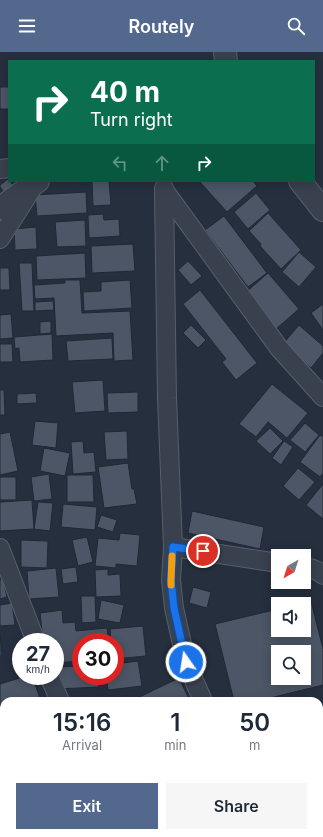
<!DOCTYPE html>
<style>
:root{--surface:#fff;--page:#f6f6f7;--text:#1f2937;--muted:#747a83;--accent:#52688c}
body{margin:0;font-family:Inter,sans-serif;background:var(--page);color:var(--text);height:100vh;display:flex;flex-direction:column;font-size:15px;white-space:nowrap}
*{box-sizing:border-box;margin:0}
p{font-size:13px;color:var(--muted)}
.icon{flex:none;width:22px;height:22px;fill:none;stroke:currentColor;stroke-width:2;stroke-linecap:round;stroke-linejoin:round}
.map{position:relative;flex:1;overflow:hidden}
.sheet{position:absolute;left:0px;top:645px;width:323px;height:140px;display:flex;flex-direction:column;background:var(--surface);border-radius:12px 12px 0 0;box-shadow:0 2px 10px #0003}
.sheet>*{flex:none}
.guide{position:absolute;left:8px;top:8px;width:307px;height:122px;border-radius:0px;box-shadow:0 2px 10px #0003;background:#0b6e4f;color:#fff;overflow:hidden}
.needle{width:26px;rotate:219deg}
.controls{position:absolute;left:271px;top:497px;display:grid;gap:8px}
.controls a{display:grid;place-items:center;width:40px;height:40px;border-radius:0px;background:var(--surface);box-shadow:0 2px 10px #0003;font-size:20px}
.speed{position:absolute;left:12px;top:581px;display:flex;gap:8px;font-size:20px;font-weight:700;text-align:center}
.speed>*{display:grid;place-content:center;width:52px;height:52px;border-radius:50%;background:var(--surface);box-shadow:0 2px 10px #0003;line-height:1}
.speed small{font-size:10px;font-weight:400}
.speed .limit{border:6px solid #d22;background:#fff;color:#111}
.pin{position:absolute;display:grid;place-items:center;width:34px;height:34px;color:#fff;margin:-17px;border:2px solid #fff;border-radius:50%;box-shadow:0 1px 4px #0007}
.me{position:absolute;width:44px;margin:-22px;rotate:347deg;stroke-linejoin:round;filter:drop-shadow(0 0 3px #0008)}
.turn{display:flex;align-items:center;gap:14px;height:84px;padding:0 16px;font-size:18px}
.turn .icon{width:52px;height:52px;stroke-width:2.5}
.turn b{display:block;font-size:28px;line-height:34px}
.lanes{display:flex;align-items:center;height:38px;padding:0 16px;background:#0003;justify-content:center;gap:20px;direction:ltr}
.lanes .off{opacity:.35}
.eta{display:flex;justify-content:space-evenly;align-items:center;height:68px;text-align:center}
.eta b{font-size:24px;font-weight:600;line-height:28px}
.primary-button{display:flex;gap:8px;margin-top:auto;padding:8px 16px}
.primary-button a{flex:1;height:46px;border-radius:0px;background:var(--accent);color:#fff;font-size:16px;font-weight:600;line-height:46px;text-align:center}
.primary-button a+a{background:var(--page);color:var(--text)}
header{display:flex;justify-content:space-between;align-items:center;height:52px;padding:0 16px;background:var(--accent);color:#fff;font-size:18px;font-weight:600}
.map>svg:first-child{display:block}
.building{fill:#4c5666;stroke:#202835;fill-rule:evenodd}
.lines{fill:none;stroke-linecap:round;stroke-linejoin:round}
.minor-casing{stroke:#575f6c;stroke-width:20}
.tertiary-casing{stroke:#575f6c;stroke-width:24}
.minor{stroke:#39414e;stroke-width:18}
.tertiary{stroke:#39414e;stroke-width:22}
.route-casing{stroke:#114b97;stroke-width:10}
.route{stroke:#1a73e8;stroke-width:7}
.slow{stroke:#f59e0b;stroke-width:7}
</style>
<header><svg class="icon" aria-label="menu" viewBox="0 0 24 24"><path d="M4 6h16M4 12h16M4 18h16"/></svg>Routely<svg class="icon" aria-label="search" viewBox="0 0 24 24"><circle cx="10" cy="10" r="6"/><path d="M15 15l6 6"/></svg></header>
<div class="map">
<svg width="323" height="785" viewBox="0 0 323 785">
<rect width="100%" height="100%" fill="#262f3e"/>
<g class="building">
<rect x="0" y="35" width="9" height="22"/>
<path d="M8,127l8,10 -9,7 -7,-9v-2z"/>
<path d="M92,129h17l2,24 -18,1z"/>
<path d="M199,129h54l4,5 -30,26z"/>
<path d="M86,140l1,21 -50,3 -2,-21z"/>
<path d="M256,141l14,17 -22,19 -14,-17z"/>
<path d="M268,161l33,37 -20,19 -21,-23 1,-2 -12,-13z"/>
<path d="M103,162l1,6 15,-1 1,17 -31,2 -1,-23z"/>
<path d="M224,164l43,57 -19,14 -43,-57z"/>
<path d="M85,168l1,26 -29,1 -2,-25z"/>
<path d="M36,175l1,22 -22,1 -1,-21z"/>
<path d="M133,192l2,27 -43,2 -1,-27z"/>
<path d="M299,200l17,15 -17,20 -17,-15z"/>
<path d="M85,201l1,25 -49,2 -1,-24z"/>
<path d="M188,209l14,15 -11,9 -13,-15z"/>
<path d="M19,211h13l2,48h-12z"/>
<path d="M0,216h9l1,22h-10z"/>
<path d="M268,221l31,36 -23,20 -31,-36z"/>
<path d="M65,228h15l2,33 48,-2 3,49 -19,1 -1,-28 -57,3 -2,-38 -19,1 -1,-14 31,-2z"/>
<path d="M130,228l2,28 -48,3 -1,-19 18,-1v-9z"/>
<path d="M200,238l57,73 -21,17 -14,-18 4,-3 -43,-55z"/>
<path d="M53,249l1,9 -19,1v-9z"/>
<path d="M323,252v26l-12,-17z"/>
<path d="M11,262l2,24 -13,1v-24z"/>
<path d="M51,269v12l-11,1v-12z"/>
<path d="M191,273l15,15 -8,8 -15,-15z"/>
<path d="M299,273l24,21v7l-12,15 -29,-23z"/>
<path d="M52,282l1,26 -33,2 -1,-14 -4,1 -1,-12z"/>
<path d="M112,286l1,21 -45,2 -2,-20z"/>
<path d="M0,292h12l1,18h-13z"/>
<path d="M103,328l2,31 -30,2 -3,-31z"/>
<path d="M272,332l36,29 -21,25 -19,-16 -12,15 -17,-13z"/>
<path d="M0,338h4l1,25h-5z"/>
<path d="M138,340v20l-30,1 -1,-20z"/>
<path d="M36,341l1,10 -20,1v-10z"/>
<path d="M35,369l23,2 -2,25 -24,-3z"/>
<path d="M305,371l14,12 -14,17 -15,-12z"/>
<path d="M270,376l13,13 -13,13 -14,-13z"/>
<path d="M127,379l1,28 -22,1 -2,-28z"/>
<path d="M10,380l8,39 -18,4v-41z"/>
<path d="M320,383l3,2v36l-3,4 -20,-15z"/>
<path d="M83,389l1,12 10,-1 2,20 -23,2 -2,-32z"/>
<path d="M284,389l9,6 -12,18 -9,-7z"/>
<path d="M44,396l26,5 -5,23 -25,-5z"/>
<path d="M128,411l4,26h2l3,15 -33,4 -6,-41z"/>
<path d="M298,416l17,14 -16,18 -16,-14z"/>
<path d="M49,422l3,25 -18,2 -3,-24z"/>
<path d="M67,423h26l1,27h-27z"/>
<rect x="0" y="425" width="16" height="23"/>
<path d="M323,432v35l-17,-14z"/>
<path d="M32,448l2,29 -34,2v-29z"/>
<path d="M38,450l15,1 -3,28 -16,-2z"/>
<path d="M63,452l34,3 -2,23 -34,-3z"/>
<path d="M192,459l72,16 -4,22 -72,-16z"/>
<path d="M101,463l16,5 -4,12 -16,-5z"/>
<path d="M120,481l20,2 -3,31 -21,-2v4l-21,-2 3,-28 21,2z"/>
<path d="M87,485l6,25 -15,4 -6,-26z"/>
<path d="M21,488l27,1 -1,27 -26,-1z"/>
<path d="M76,515l2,15 -15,2 -2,-15z"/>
<path d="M56,516l3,29 -30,2 -2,-28z"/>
<path d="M108,517v6l12,-1 1,22 -25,1 -1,-27z"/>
<path d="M3,527l4,18 -7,2v-19z"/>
<path d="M193,535l18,5 -4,16 -18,-5z"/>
<path d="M81,544h14l1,26 -14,1z"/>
<path d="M101,548l23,5 -4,18 -22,-4z"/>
<path d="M311,549l12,48v36l-65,16h-24l-19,-77 63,-15v21h26v-26h-6zM278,600h26v26h-26z"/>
<path d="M12,551l3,22 -15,1v-21z"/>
<path d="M62,558l1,13 12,-1 1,9 31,-3 2,14h-28v19l-26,2v-21h-10v-3l-2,1 -3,-27z"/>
<path d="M143,574l3,30 -31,3v-17h-4l-1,-13z"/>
<path d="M0,582l2,22h-2z"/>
<path d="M138,609l4,25 -34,4 -2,-14h9v-12z"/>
<path d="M81,614v10h18v11l-42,2 -1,-22z"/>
<path d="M26,624h6l9,25h-37v13l-4,1v-31z"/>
<path d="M179,626l11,23h-59z"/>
<path d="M188,781h19l2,4h-23l-1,-2z"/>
</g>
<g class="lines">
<defs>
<g id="minor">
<path d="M0,117l9,-1"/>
<path d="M164,136v2l115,158 44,49"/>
<path d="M164,138l3,208 6,149 -2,33 3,28 12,54 17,39"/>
<path d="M0,187l33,-52"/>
<path d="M173,495l105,16"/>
<path d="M0,496l36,94"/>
<path d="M304,515c7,1 14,3 19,8"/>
<path d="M49,624l11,25"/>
<path d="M0,757l4,7"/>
<path d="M13,781l2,4"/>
<path d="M126,781l2,4"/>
<path d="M254,781l1,4"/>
</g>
<g id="tertiary">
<path d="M225,0l1,9"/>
<path d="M300,129l23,29"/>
<path d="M0,156l38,-27"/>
</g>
</defs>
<use href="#minor" class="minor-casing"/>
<use href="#tertiary" class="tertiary-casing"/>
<use href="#minor" class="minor"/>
<use href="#tertiary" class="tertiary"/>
</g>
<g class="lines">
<defs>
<path id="route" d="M186,610l-12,-54 -3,-28 2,-33 30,4"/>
</defs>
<use href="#route" class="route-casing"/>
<use href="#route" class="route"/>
<path class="slow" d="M171,533v-5l1,-24"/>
</g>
</svg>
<div class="controls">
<a><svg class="needle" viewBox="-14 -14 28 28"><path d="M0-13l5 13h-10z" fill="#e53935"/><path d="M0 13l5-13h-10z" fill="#747a83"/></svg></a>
<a><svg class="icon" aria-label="sound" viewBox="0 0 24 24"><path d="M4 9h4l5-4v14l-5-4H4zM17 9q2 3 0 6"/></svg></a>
<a><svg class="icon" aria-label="search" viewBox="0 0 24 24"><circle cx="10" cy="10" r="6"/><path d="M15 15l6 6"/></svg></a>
</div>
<div class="speed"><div>27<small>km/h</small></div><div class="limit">30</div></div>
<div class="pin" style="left:203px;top:499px;background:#d93025"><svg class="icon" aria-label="arrive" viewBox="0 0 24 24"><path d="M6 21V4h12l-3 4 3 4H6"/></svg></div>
<svg class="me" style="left:186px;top:610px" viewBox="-20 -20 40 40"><circle r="17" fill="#1a73e8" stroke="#fff" stroke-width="3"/><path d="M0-11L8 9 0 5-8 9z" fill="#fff"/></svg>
<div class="guide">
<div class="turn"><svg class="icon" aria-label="right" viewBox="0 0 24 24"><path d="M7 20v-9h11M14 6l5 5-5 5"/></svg><div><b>40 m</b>Turn right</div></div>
<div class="lanes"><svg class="icon off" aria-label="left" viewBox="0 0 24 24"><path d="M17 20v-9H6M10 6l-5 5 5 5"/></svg><svg class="icon off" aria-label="ahead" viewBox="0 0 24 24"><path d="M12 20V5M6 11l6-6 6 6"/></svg><svg class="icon" aria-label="right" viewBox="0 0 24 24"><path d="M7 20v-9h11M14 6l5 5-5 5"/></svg></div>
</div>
<section class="sheet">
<div class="eta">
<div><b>15:16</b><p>Arrival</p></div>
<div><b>1</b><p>min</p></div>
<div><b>50</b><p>m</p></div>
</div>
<div class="primary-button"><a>Exit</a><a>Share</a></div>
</section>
</div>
